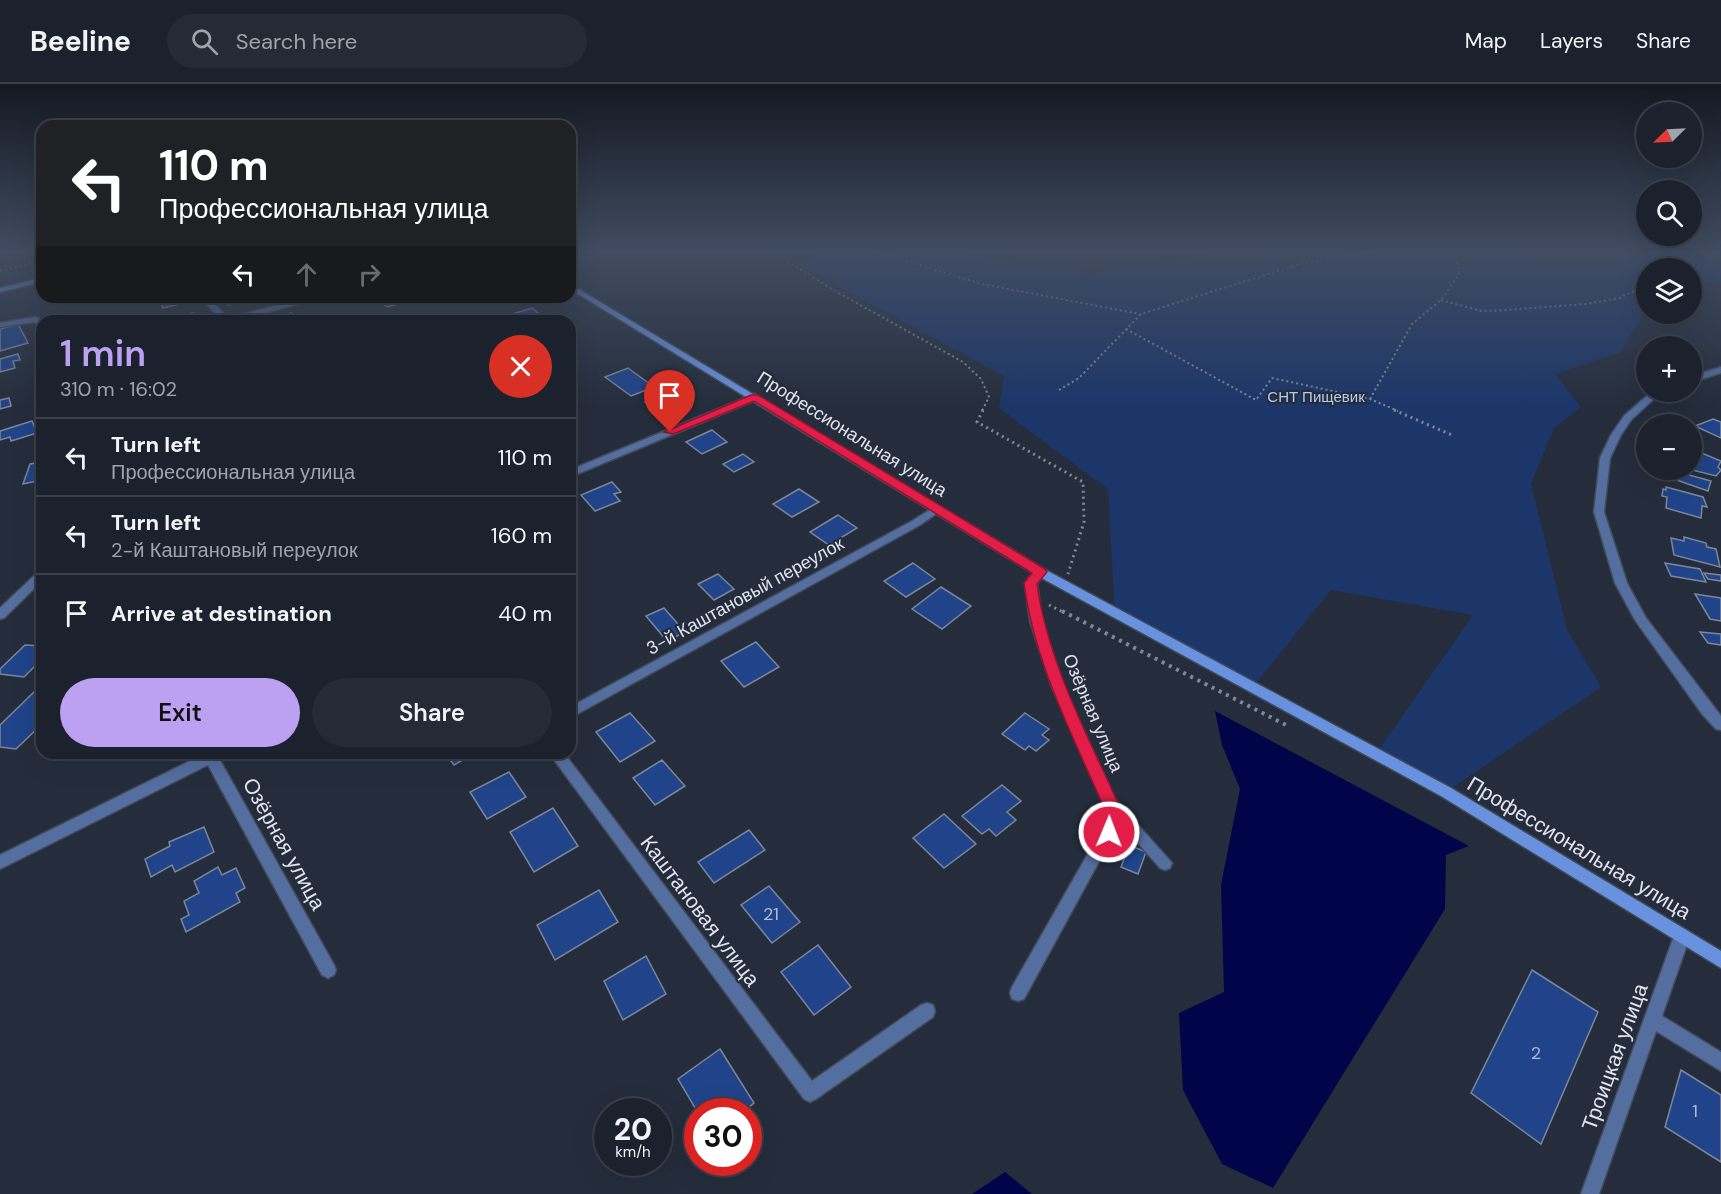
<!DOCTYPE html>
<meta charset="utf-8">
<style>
:root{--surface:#1c222d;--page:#252a35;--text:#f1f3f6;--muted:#a0a4aa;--line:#3a3f49;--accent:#bca0f2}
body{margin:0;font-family:"DM Sans",sans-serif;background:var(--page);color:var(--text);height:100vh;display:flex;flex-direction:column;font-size:22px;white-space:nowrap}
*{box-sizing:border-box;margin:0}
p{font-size:20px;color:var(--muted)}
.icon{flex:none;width:33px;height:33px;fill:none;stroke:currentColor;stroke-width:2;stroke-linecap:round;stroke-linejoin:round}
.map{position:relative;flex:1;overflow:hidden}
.sheet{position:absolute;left:36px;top:231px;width:540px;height:444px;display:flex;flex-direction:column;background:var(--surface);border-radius:18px;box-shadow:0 6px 24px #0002,0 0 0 2px var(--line)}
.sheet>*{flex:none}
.guide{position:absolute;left:36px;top:36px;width:540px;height:183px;border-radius:18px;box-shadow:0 6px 24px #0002,0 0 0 2px var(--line);background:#202124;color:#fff;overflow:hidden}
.needle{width:39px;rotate:246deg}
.tools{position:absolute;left:1636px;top:18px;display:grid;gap:12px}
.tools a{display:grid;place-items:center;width:66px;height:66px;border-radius:50%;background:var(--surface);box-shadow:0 6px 24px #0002,0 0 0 2px var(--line);font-size:30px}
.speed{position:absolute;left:594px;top:1014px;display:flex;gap:12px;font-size:30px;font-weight:700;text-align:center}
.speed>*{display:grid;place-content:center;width:78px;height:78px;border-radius:50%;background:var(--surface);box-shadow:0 6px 24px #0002,0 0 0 2px var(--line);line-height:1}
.speed small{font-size:15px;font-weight:400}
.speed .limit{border:9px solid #d22;background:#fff;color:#111}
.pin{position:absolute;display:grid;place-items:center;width:51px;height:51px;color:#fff;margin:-62px -26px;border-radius:50% 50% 50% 0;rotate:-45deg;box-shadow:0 0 6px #0007}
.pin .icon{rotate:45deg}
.me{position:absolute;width:66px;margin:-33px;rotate:1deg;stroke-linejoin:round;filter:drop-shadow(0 0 4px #0008)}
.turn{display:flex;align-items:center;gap:21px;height:126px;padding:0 24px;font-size:27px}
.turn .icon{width:78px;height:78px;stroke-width:2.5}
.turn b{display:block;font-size:42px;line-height:51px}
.lanes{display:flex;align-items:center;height:57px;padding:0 24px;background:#0003;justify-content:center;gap:30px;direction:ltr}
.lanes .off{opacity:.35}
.round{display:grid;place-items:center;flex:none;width:63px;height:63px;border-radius:32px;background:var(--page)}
.head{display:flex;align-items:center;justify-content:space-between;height:102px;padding:0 24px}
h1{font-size:36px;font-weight:600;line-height:45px;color:var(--accent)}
.primary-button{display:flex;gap:12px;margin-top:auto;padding:12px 24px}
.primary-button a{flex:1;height:69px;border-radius:36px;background:var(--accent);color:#111;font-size:24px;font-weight:600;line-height:69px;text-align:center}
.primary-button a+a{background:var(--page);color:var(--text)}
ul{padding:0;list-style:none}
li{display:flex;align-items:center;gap:18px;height:78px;padding:0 24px;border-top:2px solid var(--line)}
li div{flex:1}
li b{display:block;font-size:22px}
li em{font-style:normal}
header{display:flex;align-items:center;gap:36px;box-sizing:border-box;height:84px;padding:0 30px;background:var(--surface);border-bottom:2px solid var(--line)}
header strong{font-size:28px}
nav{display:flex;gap:33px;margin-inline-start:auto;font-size:21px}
.search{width:420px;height:54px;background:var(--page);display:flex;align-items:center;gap:15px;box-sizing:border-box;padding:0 21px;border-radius:33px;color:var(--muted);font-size:22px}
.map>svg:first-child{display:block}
.green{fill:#1c3669}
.water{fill:#000549}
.building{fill:#204389;stroke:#7c8698;stroke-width:1.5}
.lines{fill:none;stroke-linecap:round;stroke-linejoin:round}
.street-casing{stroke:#434a58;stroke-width:3}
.secondary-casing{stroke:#434a58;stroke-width:3}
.path-far2{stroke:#818894;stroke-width:2;stroke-dasharray:2 3;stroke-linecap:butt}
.path-far1{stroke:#818894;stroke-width:3;stroke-dasharray:2 4;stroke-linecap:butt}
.path{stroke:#818894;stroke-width:4;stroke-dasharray:3 5;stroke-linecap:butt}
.street{fill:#546e9f;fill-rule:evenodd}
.secondary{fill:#6892df;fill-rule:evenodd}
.route{fill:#e11d48;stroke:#92132f;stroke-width:1.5}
.labels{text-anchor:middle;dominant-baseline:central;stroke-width:4.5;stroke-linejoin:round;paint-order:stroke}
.far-park-label{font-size:15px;fill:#b3caf2;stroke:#252d3c}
.street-label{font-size:18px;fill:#dfe4ee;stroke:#252d3c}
.near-number-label{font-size:18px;fill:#afbcd5}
.near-street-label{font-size:21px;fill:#dfe4ee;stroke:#252d3c}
</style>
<header>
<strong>Beeline</strong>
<div class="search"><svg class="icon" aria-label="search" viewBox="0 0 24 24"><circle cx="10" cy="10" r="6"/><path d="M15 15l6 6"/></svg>Search here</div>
<nav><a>Map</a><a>Layers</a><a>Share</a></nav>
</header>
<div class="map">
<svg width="1721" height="1110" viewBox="0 0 1721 1110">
<rect width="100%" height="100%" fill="#252d3c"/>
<path class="green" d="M825,168h125l140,21 139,-21h492v31l-29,-4v-11h-45v39l-26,45 -66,22 26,33 -27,21 -23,56 36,146 34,57 -155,105 -70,-38 97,-139 -142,-25 -78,97 -138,-73 -7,-125 -109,-81 5,-32 -207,-112z"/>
<g class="water">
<path d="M1215,627l254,135 -23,9 -1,54 -172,279 -51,-24 -39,-74 -4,-77 45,-21 -3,-107 19,-96 -18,-44z"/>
<path d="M1005,1088l27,22h-60z"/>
</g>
<g class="building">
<path d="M170,213h14l3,5 -24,6 -3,-8z"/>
<path d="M226,213h38l-36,8z"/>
<path d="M384,213h26l3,3 -26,7 -9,-8z"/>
<path d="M532,224l12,10 -28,3 -7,-6z"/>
<path d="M193,229l1,3 4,-1 2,5 -30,1 -1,-2z"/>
<path d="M291,229l8,8 -32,-1z"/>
<path d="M18,240l10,19 -28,8v-22z"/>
<path d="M18,270l2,6 -7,1 2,7 -15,4v-13z"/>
<path d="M628,284l26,19 -23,9 -26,-19z"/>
<path d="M667,309l16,12 -22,10 -16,-13z"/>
<path d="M9,314l2,8 -11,3v-9z"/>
<path d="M1713,335l8,3v16l-26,-12z"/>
<path d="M32,337l5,12 -26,8 -1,-4 -10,3v-9z"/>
<path d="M712,346l15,12 -25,12 -16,-12z"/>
<path d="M1692,365l29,12 -3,6 3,3 -5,6 -24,-6z"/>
<path d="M743,370l11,8 -20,10 -11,-8z"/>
<path d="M42,378v18l-19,4 7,-20z"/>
<path d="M1671,386l40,11 -3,10 -40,-14z"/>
<path d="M612,398l9,10 -7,2 6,7 -25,10 -14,-16z"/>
<path d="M1666,403l37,10 4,10 -5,-1 -1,12 -35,-10 1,-11 -5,-1 1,-7 3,1z"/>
<path d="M799,405l20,13 -27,15 -19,-13z"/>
<path d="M838,431l19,13 -28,17 -19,-13z"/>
<path d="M1684,453l22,6 1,4 9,2 4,18 -46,-12 -3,-17 13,3z"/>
<path d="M913,479l22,16 -29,18 -22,-16z"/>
<path d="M1665,479l35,6 6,13 -35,-6z"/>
<path d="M1704,489l17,2v6l-13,-2z"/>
<path d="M718,490l16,15 -20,11 -16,-16z"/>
<path d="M941,503l30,19 -29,23 -30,-20z"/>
<path d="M1695,510l26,4v23l-11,-2z"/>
<path d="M664,524l21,24 -18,9 -21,-25z"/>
<path d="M1700,548l21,2v11l-13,-2z"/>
<path d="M756,558l23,25 -35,20 -23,-26z"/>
<path d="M25,561l17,1v13l-18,18 -24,-3v-5z"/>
<path d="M34,608l8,1v31l-26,25 -16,-2v-22z"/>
<path d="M630,629l25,28 -35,21 -24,-30z"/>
<path d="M1025,629l24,16 -7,6 7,5 -13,11 -7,-5 -4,4 -23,-16z"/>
<path d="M445,669h30l-21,12z"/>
<path d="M662,676l23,26 -30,19 -22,-27z"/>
<path d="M509,688l17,25 -39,22 -17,-27z"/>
<path d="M1002,701l19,16 -14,11 9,8 -20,16 -7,-7 -7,5 -20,-18z"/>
<path d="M553,724l25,38 -44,26 -24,-40z"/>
<path d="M944,730l32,30 -32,24 -31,-30z"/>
<path d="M204,743l10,25 -39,20 -3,-7 -21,12 -6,-18 25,-13 -1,-4z"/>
<path d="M749,746l16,20 -51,33 -16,-21z"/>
<path d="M1129,761l17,7 -8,22 -17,-7z"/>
<path d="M218,783l4,8 14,-7 9,20 -9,5 4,9 -54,30 -5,-13 8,-4 -5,-14 15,-8 -5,-12z"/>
<path d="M769,802l31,36 -28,21 -31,-38z"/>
<path d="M599,806l19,32 -63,38 -18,-35z"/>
<path d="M818,861l33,42 -37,28 -33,-43z"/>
<path d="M646,872l20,38 -43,26 -19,-39z"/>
<path d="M1532,886l66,42 -57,132 -70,-51z"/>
<path d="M720,965l34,54 -11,9 -45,1 -20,-34z"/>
<path d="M1681,986l40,25v67l-56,-35z"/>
</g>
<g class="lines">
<defs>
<g id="street">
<path d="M200,213h8l20,21 82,-21h13l-87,24h-14z"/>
<path d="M36,233l7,4 -1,6 -8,-5 -34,5v-4z"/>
<path d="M1721,283v6l-29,9v-6z"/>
<path d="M1656,308h11l-12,6 -24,22 -10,15 -11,23 -6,54 23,71 19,35 75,98v14l-5,-1 -14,-15 -67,-94 -20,-37 -21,-71 6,-54 11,-23 13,-19 25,-22z"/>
<path d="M755,310l5,3 -2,2 -188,78v-7z"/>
<path d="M936,422l5,3 -1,2 -20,14 -350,193v-11l342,-186z"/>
<path d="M1040,484l6,4 -9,12 5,37 22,66 51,112 57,64 -2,5 -5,2 -5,-2 -40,-45 -96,176 -6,2 -6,-2 -2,-6 2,-6 94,-165 -3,-19 -51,-116 -22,-66 -5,-38 11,-14z"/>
<path d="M42,487v10l-38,37 -4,1v-11l38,-36z"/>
<path d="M206,669h10l118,212 2,5 -2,5 -6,3 -6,-3 -114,-210 -208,104v-14z"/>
<path d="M549,669h15l248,328 109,-76 6,-2 6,2 2,6 -2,6 -117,82 -6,3 -6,-3z"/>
<path d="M1682,845l6,2 2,5 -28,80 59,36v19l-65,-40 -57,163h-18l93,-258 2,-5z"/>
</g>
<g id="secondary">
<path d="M42,194v4l-42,10v-4z"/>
<path d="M570,200l474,285 407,219 270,163v17l-280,-172 -405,-221 -466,-286z"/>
</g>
</defs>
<use href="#street" class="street-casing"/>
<use href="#secondary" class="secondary-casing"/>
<g class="path-far2">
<path d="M785,168l1,8 49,31 128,71 18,17 8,18 -7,14"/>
<path d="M877,168l105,32 158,30"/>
<path d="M1657,168l1,16"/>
<path d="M0,187l42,-10"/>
<path d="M1441,216l40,11 25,-1 80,-6 33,-6 28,-13"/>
<path d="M1126,245l130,71 16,-22 98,21 28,12"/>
<path d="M1059,306l20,-12 62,-64 159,-50 73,-12"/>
<path d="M1370,315l42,-75 29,-24 18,-26 -4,-22"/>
</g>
<g class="path-far1">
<path d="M983,326l-6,12 106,60 1,40 -16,52"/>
<path d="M1394,326l58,25"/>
<path d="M1049,521l16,8"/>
</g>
<path class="path" d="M1062,527l226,115"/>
<use href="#street" class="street"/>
<use href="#secondary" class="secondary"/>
</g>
<linearGradient id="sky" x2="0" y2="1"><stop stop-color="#141921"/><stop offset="0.52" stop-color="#404c61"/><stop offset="1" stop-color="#404c61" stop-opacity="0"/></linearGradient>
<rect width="1721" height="323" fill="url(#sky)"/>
<path class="route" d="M751,311h7l287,174 2,3 -10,12c11,78 49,148 81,219l3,19 -6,15h-11l-3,-5 3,-10 -2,-19c-31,-71 -68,-142 -78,-220l8,-10 -278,-172 -81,33 -9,-2z"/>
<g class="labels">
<g class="far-park-label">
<text x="1316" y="313">СНТ Пищевик</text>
</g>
<g class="street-label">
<text transform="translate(852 350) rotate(32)">Профессиональная улица</text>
<text transform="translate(745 512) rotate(-29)">3-й Каштановый переулок</text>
<text transform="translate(1093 629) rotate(67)">Озёрная улица</text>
</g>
<g class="near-number-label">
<text x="771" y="830">21</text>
<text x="1536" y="969">2</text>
<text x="1695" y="1027">1</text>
</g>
<g class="near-street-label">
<text transform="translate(284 760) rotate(61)">Озёрная улица</text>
<text transform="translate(1579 764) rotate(31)">Профессиональная улица</text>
<text transform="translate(700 827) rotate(53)">Каштановая улица</text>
<text transform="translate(1615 973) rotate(-70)">Троицкая улица</text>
</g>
</g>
</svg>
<div class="tools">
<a><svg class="needle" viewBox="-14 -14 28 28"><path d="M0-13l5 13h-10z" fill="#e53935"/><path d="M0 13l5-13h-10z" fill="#a0a4aa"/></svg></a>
<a><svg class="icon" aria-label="search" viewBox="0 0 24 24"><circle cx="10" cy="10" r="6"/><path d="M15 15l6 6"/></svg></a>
<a><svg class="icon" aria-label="layers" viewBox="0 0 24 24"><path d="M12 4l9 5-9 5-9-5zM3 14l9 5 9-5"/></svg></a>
<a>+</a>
<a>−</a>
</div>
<div class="speed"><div>20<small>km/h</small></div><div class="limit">30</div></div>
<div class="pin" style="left:670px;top:348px;background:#d93025"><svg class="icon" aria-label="arrive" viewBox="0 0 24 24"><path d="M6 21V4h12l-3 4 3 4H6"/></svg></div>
<svg class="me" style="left:1109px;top:748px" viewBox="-20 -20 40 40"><circle r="17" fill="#e11d48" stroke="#fff" stroke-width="3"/><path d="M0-11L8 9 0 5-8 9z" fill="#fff"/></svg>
<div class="guide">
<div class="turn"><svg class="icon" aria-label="left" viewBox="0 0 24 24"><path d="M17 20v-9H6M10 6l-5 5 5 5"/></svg><div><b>110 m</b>Профессиональная улица</div></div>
<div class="lanes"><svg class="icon" aria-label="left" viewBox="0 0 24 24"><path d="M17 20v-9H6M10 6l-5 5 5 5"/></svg><svg class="icon off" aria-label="ahead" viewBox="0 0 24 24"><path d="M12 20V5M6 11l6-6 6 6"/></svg><svg class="icon off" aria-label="right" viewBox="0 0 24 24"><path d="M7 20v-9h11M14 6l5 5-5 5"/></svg></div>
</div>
<section class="sheet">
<div class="head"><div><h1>1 min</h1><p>310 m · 16:02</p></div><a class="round" style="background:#d93025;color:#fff"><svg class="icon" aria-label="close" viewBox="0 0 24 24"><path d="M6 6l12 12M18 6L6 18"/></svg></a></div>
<ul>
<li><svg class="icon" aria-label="left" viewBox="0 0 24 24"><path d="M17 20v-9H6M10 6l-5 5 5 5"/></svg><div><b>Turn left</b><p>Профессиональная улица</p></div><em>110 m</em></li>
<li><svg class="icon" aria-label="left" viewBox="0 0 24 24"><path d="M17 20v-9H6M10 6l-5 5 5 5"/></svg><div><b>Turn left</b><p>2-й Каштановый переулок</p></div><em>160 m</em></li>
<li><svg class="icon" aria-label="arrive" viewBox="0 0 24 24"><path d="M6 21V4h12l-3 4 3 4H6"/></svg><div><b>Arrive at destination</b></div><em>40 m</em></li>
</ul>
<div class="primary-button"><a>Exit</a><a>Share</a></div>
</section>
</div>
